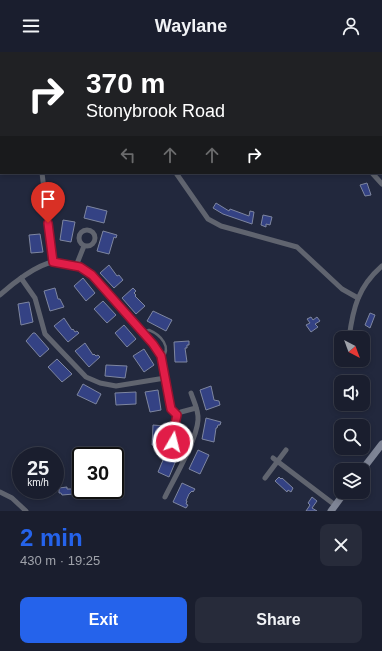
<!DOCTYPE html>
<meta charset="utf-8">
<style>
:root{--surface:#1a1e2e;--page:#272b3a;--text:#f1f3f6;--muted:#9fa2aa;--line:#383c4a;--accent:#2563eb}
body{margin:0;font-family:Arial,sans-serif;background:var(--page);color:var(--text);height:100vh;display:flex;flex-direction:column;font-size:15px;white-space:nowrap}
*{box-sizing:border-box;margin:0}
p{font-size:13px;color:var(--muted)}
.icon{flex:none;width:22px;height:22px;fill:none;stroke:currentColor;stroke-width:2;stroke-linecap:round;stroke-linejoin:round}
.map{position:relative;height:459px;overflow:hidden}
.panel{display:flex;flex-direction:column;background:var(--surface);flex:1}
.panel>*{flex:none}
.hud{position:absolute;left:0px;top:0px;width:382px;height:122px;box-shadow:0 2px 6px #0003,0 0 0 1px var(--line);background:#202124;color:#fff;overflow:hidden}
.needle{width:26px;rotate:139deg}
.fabs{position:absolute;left:334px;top:279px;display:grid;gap:8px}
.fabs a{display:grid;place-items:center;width:36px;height:36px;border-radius:8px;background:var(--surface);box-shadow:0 2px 6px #0003,0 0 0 1px var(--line);font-size:20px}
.speed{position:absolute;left:12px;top:395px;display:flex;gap:8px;font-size:20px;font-weight:700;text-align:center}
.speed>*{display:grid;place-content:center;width:52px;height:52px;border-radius:50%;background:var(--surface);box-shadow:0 2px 6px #0003,0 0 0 1px var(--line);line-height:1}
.speed small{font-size:10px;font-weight:400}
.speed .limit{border:2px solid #111;border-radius:6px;background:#fff;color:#111}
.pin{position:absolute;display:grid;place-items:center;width:34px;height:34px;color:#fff;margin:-41px -17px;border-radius:50% 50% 50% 0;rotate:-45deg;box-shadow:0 0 4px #0007}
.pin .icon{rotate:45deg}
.me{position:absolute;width:44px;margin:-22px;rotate:8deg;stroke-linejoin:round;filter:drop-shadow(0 0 3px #0008)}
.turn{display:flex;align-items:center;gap:14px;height:84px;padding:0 20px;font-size:18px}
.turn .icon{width:52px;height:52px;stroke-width:2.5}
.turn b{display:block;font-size:28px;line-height:34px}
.lanes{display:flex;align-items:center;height:38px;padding:0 20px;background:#0003;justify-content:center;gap:20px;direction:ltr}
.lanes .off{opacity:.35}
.round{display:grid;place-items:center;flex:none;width:42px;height:42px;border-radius:8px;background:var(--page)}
.summary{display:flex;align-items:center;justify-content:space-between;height:68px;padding:0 20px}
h1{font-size:24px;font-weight:700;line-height:30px;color:var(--accent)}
.primary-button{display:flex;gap:8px;margin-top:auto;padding:8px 20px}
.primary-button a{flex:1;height:46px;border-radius:8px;background:var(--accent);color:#fff;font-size:16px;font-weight:700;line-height:46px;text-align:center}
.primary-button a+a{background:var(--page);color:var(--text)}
header{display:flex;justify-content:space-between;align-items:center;height:52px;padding:0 20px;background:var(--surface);font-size:18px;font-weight:700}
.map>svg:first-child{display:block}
.building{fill:#344284;stroke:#7e86a0}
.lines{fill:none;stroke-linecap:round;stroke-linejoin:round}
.lane{stroke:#60646f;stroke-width:2.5}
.street{stroke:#60646f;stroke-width:5}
.secondary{stroke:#7f8596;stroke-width:7}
.route-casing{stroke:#92132f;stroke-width:10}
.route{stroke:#e11d48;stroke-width:7}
</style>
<header><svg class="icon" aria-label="menu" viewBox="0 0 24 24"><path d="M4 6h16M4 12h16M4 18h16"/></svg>Waylane<svg class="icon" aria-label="person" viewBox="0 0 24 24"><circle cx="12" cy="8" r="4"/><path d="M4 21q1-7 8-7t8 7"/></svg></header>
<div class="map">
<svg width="382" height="459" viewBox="0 0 382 459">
<rect width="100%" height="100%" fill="#22283d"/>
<g class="building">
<path d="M367,131l4,12 -6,1 -5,-11z"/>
<path d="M216,151l13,8 1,-2 19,7 1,-5 4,1 -2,12 -29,-10 -10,-6z"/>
<path d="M87,154l20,5 -3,12 -20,-5z"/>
<path d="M263,163l9,2 -2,8 -4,-1v3l-5,-2z"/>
<path d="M63,168l12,2 -4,20 -11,-2z"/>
<path d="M103,179l14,4 -1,3 -2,-1 -5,17 -12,-3z"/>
<path d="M40,182l3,18 -12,1 -2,-18z"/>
<path d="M109,213l8,11 2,-1 4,5 -9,8 -14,-15z"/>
<path d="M83,226l12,15 -9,8 -12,-15z"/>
<path d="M55,236l3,11h2l4,8 -14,4 -6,-20z"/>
<path d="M133,236l3,3 -2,2 2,2 -1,1 10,10 -9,8 -14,-16z"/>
<path d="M103,249l13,14 -9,8 -13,-14z"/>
<path d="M29,250l4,20 -12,3 -3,-21z"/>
<path d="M153,259l19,9 -6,11 -19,-10z"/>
<path d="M370,261l5,2 -5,13 -5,-3z"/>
<path d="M311,265l2,3 4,-3 3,4 -5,3 3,3 -7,5 -5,-7 4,-2 -3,-4z"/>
<path d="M64,266l8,12 1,-1 2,3 2,-1 2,2 -11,9 -14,-16z"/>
<path d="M124,273l12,14 -9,8 -12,-14z"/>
<path d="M33,281h2l14,16 -9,8 -14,-16z"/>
<path d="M189,289v4h-2v3h-2l2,14h-12l-1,-20z"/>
<path d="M85,291l8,12 1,-1 2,2 2,-1 2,2 -11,10 -14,-16z"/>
<path d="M144,297l10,16 -10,7 -11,-16z"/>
<path d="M57,307l15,15 -10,8 -14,-15z"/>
<path d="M106,313l21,1 -2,12 -20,-2z"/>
<path d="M83,332l18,10 -5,10 -19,-9z"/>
<path d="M211,334l3,14 5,1 1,4 -14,5 -6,-20z"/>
<path d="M158,338l3,20 -11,2 -5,-20z"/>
<path d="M136,340v12l-20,1 -1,-12z"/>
<path d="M206,366l15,4 -1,3h-2l-1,3h-1l-2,14 -12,-3z"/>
<path d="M153,373l12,1 -1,20 -12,-1z"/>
<path d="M198,398l11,5 -9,19 -11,-5z"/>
<path d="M166,401l11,5 -8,19 -11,-5z"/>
<path d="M279,425l2,2 1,-1 11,10 -2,4 -3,-2 -1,2 -12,-11z"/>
<path d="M182,431l13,6 -2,3 -1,-1 -3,3 -3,7h1l-1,3 2,1 -2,3 -13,-6z"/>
<path d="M67,435v2h7v5l-12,1 -1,-2h-2v-5z"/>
<path d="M312,445l5,4 -5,7 5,3h-11l4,-6 -2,-2z"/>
</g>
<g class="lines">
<path class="lane" d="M143,280l6,-2c12,5 23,17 13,29"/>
<g class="street">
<path d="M17,0v1"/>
<path d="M158,0l3,1"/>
<path d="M42,121l11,89"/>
<path d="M176,121l32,46 13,7 76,21 45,42 16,9"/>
<path d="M372,121l10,11"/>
<circle cx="87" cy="186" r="8"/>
<path d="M76,214l8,-20"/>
<path d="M21,226l14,20 10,36 41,43 14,6 16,3 49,-8"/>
<path d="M0,243c12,-11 37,-31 54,-33 13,-2 27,6 38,13l61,68 8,13 9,48 1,5 6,6c-5,20 -12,27 10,37"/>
<path d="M349,286c4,-30 9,-51 33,-72"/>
<path d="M337,305l4,-5"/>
<path d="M177,363l4,-3 15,-4"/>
<path d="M273,406l62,47"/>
<path d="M265,426l21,-28"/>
<path d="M0,440l12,6 14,13"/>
<path d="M165,445c9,-18 32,-58 33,-77 1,-9 -4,-18 -7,-27"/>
</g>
<g class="secondary">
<path d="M362,418l20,-26"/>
<path d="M331,459l14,-19"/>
</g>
</g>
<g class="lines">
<defs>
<path id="route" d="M48,171l5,39 27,5 12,8 61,69 8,12 9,48 1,5 6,6 -5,23 1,4"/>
</defs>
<use href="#route" class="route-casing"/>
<use href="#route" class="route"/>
</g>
</svg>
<div class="fabs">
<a><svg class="needle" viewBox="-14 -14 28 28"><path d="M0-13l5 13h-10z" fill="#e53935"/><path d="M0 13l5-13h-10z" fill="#9fa2aa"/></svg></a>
<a><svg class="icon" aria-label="sound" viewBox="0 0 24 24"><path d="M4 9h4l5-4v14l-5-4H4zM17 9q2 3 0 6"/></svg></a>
<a><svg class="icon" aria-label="search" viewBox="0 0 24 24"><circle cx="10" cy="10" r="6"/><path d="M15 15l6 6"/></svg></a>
<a><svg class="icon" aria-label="layers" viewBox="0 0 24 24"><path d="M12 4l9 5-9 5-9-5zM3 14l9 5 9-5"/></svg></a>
</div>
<div class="speed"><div>25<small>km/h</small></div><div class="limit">30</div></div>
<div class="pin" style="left:48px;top:171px;background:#d93025"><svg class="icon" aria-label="arrive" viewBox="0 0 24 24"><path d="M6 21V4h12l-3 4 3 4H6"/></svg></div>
<svg class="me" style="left:173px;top:390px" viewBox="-20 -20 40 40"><circle r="17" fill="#e11d48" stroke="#fff" stroke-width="3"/><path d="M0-11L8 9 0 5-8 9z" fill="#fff"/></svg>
<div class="hud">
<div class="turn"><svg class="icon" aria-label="right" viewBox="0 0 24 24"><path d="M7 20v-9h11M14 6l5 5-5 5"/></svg><div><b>370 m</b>Stonybrook Road</div></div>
<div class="lanes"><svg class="icon off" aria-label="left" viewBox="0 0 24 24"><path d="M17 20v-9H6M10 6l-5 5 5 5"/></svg><svg class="icon off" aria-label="ahead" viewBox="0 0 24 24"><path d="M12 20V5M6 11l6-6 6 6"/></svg><svg class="icon off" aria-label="ahead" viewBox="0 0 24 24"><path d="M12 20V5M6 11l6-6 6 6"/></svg><svg class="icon" aria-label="right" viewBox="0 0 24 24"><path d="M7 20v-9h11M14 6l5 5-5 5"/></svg></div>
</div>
</div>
<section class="panel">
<div class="summary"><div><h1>2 min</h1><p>430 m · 19:25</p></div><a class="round"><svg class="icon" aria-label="close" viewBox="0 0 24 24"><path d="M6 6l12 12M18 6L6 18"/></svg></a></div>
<div class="primary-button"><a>Exit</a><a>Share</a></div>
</section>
